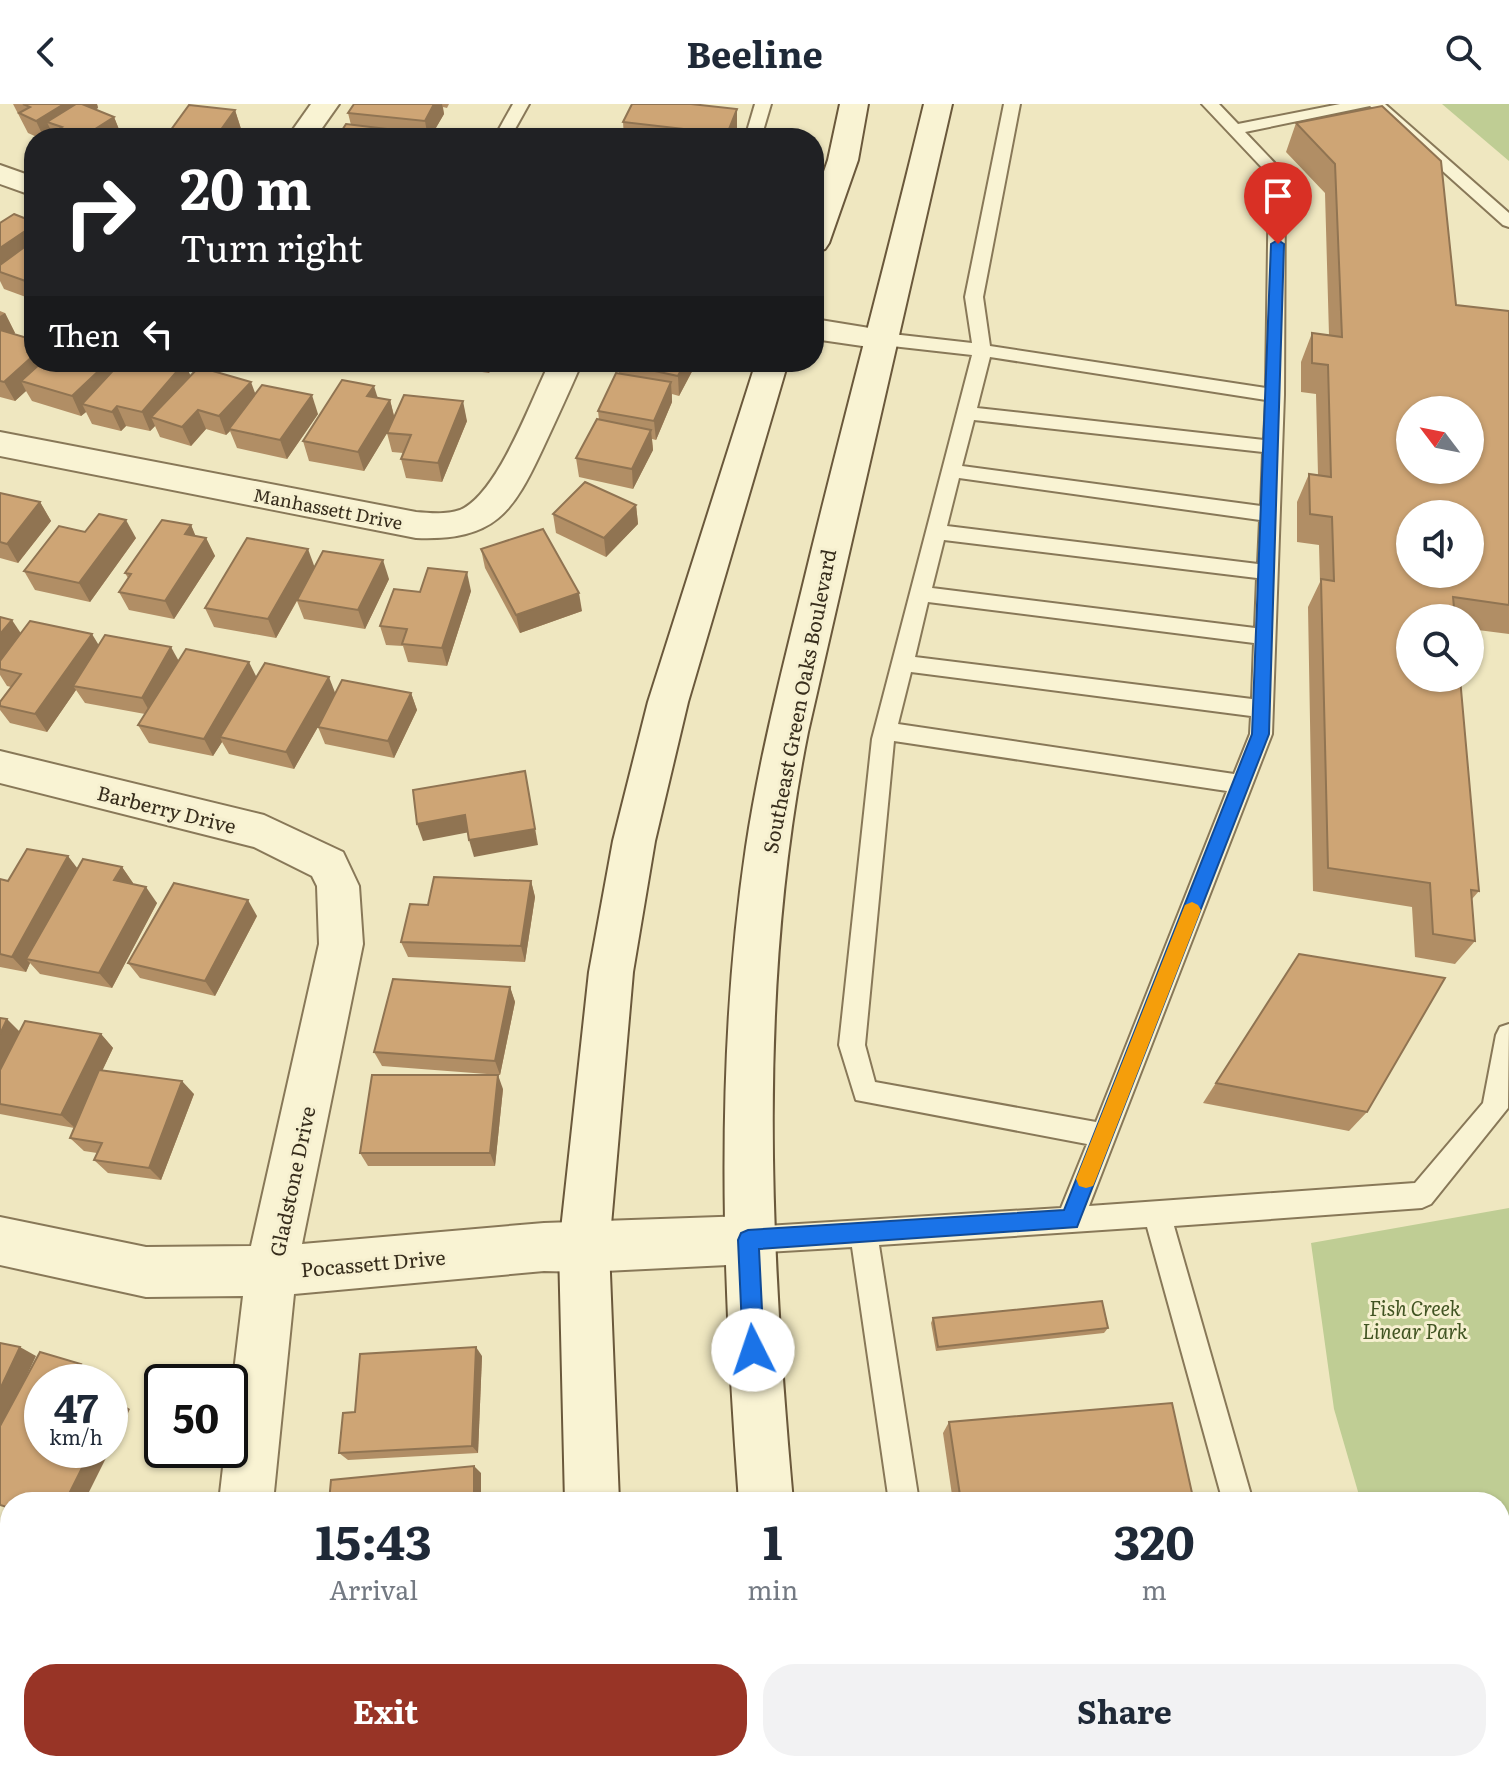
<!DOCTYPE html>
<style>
:root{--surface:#fff;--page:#f2f2f3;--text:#1f2937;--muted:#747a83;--accent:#983426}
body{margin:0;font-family:Literata,serif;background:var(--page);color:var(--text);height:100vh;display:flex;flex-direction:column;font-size:30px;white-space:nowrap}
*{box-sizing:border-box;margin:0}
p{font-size:26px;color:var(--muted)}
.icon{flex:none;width:44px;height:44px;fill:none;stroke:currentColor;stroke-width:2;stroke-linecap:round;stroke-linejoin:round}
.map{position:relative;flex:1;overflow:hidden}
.sheet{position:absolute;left:0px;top:1388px;width:1510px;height:280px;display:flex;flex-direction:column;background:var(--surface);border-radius:32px 32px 0 0;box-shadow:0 2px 6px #0004}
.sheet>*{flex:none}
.top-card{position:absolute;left:24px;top:24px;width:800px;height:244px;border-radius:32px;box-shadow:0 2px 6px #0004;background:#202124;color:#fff;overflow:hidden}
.needle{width:52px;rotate:302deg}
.controls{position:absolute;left:1396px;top:292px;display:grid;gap:16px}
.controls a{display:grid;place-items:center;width:88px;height:88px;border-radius:50%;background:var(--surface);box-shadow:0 2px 6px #0004;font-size:40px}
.speed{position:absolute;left:24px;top:1260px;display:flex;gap:16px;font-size:40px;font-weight:700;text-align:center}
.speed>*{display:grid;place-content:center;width:104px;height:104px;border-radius:50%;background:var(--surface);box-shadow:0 2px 6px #0004;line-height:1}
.speed small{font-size:20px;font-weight:400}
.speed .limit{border:4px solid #111;border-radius:12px;background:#fff;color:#111}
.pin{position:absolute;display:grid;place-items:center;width:68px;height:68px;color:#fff;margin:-82px -34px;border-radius:50% 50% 50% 0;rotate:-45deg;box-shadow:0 0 8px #0007}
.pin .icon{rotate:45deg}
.me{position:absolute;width:88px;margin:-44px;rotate:356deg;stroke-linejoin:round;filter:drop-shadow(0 0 6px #0008)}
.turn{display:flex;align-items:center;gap:28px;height:168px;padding:0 24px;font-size:36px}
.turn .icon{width:104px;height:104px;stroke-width:2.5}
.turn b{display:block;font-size:56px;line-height:68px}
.then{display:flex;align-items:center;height:76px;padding:0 24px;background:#0003;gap:16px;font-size:30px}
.eta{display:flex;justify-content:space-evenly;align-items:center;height:136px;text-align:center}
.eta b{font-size:48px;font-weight:700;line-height:56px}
.button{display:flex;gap:16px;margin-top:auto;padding:16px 24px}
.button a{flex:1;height:92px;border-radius:32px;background:var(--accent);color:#fff;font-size:32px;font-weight:700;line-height:92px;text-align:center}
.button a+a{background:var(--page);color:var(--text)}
header{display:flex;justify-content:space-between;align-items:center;height:104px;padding:0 24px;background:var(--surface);font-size:36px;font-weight:700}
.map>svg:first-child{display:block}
.green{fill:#bfcd94}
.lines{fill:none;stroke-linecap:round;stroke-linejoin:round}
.service-casing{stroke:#887858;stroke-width:4}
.minor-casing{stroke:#887858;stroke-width:4}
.secondary-casing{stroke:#6a583b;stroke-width:4}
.service{fill:#f9f3d3;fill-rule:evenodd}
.minor{fill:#f9f3d3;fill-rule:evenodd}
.secondary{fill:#f9f3d3;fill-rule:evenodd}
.wall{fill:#b18e65}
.shaded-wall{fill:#907452}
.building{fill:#cea575;stroke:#907452;stroke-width:2;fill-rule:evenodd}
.route{fill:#1a73e8;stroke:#114b97;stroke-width:2}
.slow{fill:#f59e0b}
.labels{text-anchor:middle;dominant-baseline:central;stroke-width:6;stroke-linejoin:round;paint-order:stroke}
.far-street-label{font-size:18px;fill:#372d1c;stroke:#f6f0d0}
.street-label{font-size:20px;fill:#372d1c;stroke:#f6f0d0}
.park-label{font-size:20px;font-style:italic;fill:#415422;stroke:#f6f0d0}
</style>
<header><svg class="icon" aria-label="back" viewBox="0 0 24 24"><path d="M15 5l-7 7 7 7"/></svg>Beeline<svg class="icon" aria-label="search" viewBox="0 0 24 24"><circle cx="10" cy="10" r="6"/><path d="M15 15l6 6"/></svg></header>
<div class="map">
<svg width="1509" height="1668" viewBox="0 0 1509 1668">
<rect width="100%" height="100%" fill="#efe7c0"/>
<g class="green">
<path d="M1442,0h67v57z"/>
<path d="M1509,1104v564h-71l-3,-10h65v-260h-139l-27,-93 -23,-166z"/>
</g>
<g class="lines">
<defs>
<g id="service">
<path d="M513,0h16l-19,34h-16z"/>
<path d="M755,0h16l-10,34h-16z"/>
<path d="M1004,0h16l-37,193 7,49 276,42 3,-213 -67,-71h17l19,20 102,-20h45l124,109v14l-6,-2 -133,-119 -125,26 40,42 -1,221 -12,339 -183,472 326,-23 68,-80 13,-68 4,-8 9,-3 -1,84 -77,96 -9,4 -248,18 79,276h-30l-76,-275 -268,18 40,257h-30l-37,-255 -104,6 -10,-4 -4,-9 4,-9 10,-4 313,-19 26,-64 -231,-44 -17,-55 33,-306 100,-384 -89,-10 -9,-6 9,-6 89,10 -7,-46zM990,253l276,43 -2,40 -287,-32zM974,316l289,32 -2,54 -299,-40zM959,374l301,42 -2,44 -311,-38zM944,436l313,38 -2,50 -323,-40zM928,498l326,41 -2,56 -337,-42zM911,568l340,44 -1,18 -16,40 -336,-50zM894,637l333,50 -131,331 -221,-40 -10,-37z"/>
<path d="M927,1658h32l1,10h-32z"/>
</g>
<g id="minor">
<path d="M311,0h28l-24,34h-28z"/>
<path d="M0,61l34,12v19l-34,-12z"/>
<path d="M814,215l80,13 5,7 -5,7 -11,3 -69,-10z"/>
<path d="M550,258h32c-12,28 -25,56 -38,84 -31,67 -49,95 -128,92l-416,-82v-24l416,80c14,1 30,3 44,-2 38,-16 71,-110 90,-148z"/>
<path d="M0,647l264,64 79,37 16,34 4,58 -61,300 242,-21 204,-7 18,7 7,17 -7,17 -18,7 -164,8 -40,-1 -250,23 -21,208h-54l6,-52h5v-45l13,-109 -97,1 -146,-32v-48l146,30 105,-1 68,-302 -2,-58 -5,-10 -58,-29 -254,-64z"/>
<path d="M186,1658h60l-1,10h-60z"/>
</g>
<g id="secondary">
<path d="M840,0h28l-10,56 -29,83 -4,6 -11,3v-52l14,-40z"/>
<path d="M924,0h28l-144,628c-51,254 -38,513 -15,770h-54c-16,-218 -25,-438 7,-655 13,-87 35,-173 56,-258 39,-162 83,-323 122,-485z"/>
<path d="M756,258h32l-100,340 -33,139 -22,131 -24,276 10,254h-54l-6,-254 30,-276 24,-131 35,-139z"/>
<rect x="571" y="1658" width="60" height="10"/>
<rect x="758" y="1658" width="60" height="10"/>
</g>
</defs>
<use href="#service" class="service-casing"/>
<use href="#minor" class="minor-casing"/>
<use href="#secondary" class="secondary-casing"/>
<use href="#service" class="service"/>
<use href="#minor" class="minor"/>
<use href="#secondary" class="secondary"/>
</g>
<g class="wall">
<path d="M13,0h84l1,4 -3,1 19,8 8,20 -2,1h-81l-11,-5z"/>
<path d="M354,0h95l-2,4 -4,-1 1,7 -14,24h-93l14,-13 -3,-12z"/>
<path d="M1382,2l74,199 53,6v323l-39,-5v-11h-60l69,273 -7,8 3,42 -20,23 -40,-7 -3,-50 -99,-16 -5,-284 12,-25 -1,-37 -22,-3v-40l12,-28 9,1 -2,-81 -15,-2v-30l11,-29 17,2 -4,-142 -39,-41 10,-29z"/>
<path d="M235,6l6,19 -6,9h-66l-1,-4z"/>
<path d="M623,18l114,7 -4,9h-109z"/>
<path d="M34,118v78l-30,-11 -4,-8v-58z"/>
<path d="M0,207l5,2 10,20 -1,1 20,28 73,1 4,10 80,3 64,18 63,20 -31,45 -50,-11 -7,-17 -4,4 -20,-6 -15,17 -31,-9 -5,-11 -5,5 -24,-5 -5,5 -29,-7 -6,-12 -5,4 -49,-15 -6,-10 -11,10 -15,-4z"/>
<path d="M297,258h53l-4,7z"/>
<path d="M362,258h62l-6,10 -56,-8z"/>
<path d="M434,258h60l-5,11 -55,-8z"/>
<path d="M619,258h78l-18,34 -7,-2v8l-16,38 -4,-1 1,11 -20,39 -54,-12 -3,-19 23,-38 -1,-9 21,-38z"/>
<path d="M378,294l12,2 4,16 73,5 -25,61 -36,-4 -5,-19 2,-6 -11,-1 -5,-19 -23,38 -55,-10 -6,-20z"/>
<path d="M0,389l40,9 11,19 -33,42 -18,-5z"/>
<path d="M636,401l2,19 -32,33 -50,-24 -3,-19z"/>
<path d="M191,421l4,11 11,2 9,18 -41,63 -45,-9 -10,-18 9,-14 -3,-5z"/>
<path d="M85,428l51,6 -46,64 -55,-12 -11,-19z"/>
<path d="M481,445l101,62 -62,22 -35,-65z"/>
<path d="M315,463l74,12 -24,50 -61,-10 -7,-18 -21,37 -62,-11 -9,-19z"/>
<path d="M471,487l-24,75 -39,-4 -5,-16 -17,-1 -6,-19 40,-34z"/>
<path d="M0,513l21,16 78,12 236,48h76l6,17 -23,48 -69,-14 -7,-17 -24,42 -65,-15 -7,-12 -9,14 -64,-13 -11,-18 7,-11 -60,-11 -9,-13 -29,42 -37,-9 -10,-13v-8l11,-15 -4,-1 -7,-11z"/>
<path d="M122,763l11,16 -1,1 25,19 -45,85 -72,-14 -10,-11 -4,9 -26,-5v-88l8,2 70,-12z"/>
<path d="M531,777l4,16 -10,65 -117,-5 -7,-15 27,-37z"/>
<path d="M257,812l-42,80 -75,-18 -12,-15z"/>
<path d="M1284,873l83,135 -18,19 -146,-28z"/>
<path d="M510,883l5,15 -15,73 -118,-9 -8,-14z"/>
<path d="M0,914l20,14 81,2 12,14 -11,23 92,23 -33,86 -53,-7 -14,-13 3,-7 -13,-2 -14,-13 4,-10 -74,-14z"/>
<path d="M503,985l-8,77h-127l-8,-13z"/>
<path d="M933,1214l175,10 -4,5 -168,18 -5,-28z"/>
<path d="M482,1252l-4,97 -130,7 -9,-7z"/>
<path d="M949,1318l245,80h-241l-10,-69z"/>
</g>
<g class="shaded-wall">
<path d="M64,0h33l1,4 -35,22 -1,-3 -15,-5 6,13h-4l1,2 -1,1h-5l-8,-17z"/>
<path d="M434,0h8l2,10 -14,24h-2l-3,-17z"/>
<path d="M737,5v20l-4,9h-6v-4z"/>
<path d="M235,6l6,19 -6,9h-20z"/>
<path d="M114,13l8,20 -2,1h-39z"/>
<path d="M34,121v26l-34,21v-24z"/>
<path d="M5,209l10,20 -15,11v-28z"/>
<path d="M34,251v7h21l-34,19 5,10 -11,10 -11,-19z"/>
<path d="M185,258l8,20 -42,35 4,9 -5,5 -8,-19z"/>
<path d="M416,258h8l-6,10z"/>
<path d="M486,258h8l-5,11z"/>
<path d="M685,258h12l-18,34 -1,-20z"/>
<path d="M107,259l9,19 -34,22 4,8 -5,4 -9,-20z"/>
<path d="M251,278l7,19 -29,28 1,2 -4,4 -7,-19z"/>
<path d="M671,278l1,20 -16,38 -2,-19z"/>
<path d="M374,282l6,19 -13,-9z"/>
<path d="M312,291l6,19 -31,45 -7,-19z"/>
<path d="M390,296l5,20 -31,51 -6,-19z"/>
<path d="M463,297l4,20 -25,61 -4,-19z"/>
<path d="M117,302l9,20 -5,5 -9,-19z"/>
<path d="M198,306l8,19 -15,17 -9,-19z"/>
<path d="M651,326l2,20 -20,39 -1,-20z"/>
<path d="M40,398l11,19 -33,42 -11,-19z"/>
<path d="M636,401l2,19 -32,33 -2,-19z"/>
<path d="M126,416l10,18 -46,64 -11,-19z"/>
<path d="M191,421l8,19 -14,-10z"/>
<path d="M206,434l9,18 -41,63 -9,-18z"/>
<path d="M308,445l7,19 -39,70 -8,-19z"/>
<path d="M383,456l6,19 -24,50 -7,-19z"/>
<path d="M467,468l4,19 -24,75 -5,-18z"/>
<path d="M579,489l3,18 -62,22 -4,-18z"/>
<path d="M12,516l12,18 -24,29v-33z"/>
<path d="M92,530l11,18 -30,34 3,4 -29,42 -12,-18z"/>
<path d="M171,543l10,18 -29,51 -10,-18z"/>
<path d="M249,558l9,18 -38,57 2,5 -9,14 -9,-17z"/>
<path d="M329,573l7,18 -42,74 -8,-17z"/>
<path d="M411,589l6,17 -23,48 -6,-17z"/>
<path d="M525,667l13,74 -64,12 -5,-17z"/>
<path d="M465,711l5,17 -47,9 -6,-17z"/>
<path d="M68,752l13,17 -55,86 4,4 -4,9 -14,-15z"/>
<path d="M122,763l11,16 -8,13 -11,-16z"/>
<path d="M531,777l4,16 -10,65 -4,-16z"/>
<path d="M146,783l11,16 -45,85 -13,-15z"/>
<path d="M248,796l9,16 -42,80 -10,-15z"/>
<path d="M510,883l5,15 -15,73 -5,-14z"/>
<path d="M7,915l15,15 -22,43v-43z"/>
<path d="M101,930l12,14 -38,80 -14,-13z"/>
<path d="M498,971l5,14 -8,77 -5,-13z"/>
<path d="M182,977l12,13 -33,86 -12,-12z"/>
<path d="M20,1243l16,9 -36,77v-44z"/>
<path d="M476,1243l6,9 -4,97 -6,-7z"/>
<path d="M81,1260l15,9 -5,9h-20z"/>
<path d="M116,1297l14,8 -20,41v-38z"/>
<path d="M91,1346h19l-26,52h-19z"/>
<path d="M474,1362l7,7v29h-7z"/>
<path d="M56,1658h17l-3,10h-18z"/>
<path d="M476,1658h7l-1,10h-7z"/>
</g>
<g class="building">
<path d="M23,0h41l-28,17 -17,-8 11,-6z"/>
<path d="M76,0h6l32,13 -33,21h-25l-7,-3 13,-8 -15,-5z"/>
<path d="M354,0h80l-9,17 -77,-8z"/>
<path d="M632,0h59l46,5 -10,25 -104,-12z"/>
<path d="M189,1l46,5 -20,28 -47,-4z"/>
<path d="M1382,2l59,55 15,144 53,6v294l-56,-8 2,21h-45v60h50l19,213 -8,-1 4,51 -42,-7 -3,-51 -102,-15 -7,-289 13,2 -2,-64 -22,-3 -1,-40 22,3 -3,-112 -16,-2v-30l30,4 -7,-173 -39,-41zM1410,306h60v60h-60zM1410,410h60v60h-60z"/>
<path d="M346,20l66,8 -4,6h-71z"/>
<path d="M14,110l20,8v3l-34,23v-25z"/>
<path d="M34,136v44l-34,-12v-7z"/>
<path d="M0,226l34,10v15l-30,27 -4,-1z"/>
<path d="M42,258h62l3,1 -35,33 -51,-15z"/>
<path d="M121,258h64l-43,50 -25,-6 -5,6 -30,-8z"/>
<path d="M619,258h66l-7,14 -60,-13z"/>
<path d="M199,263l52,15 -32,34 -21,-6 -16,17 -31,-10z"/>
<path d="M616,269l55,9 -17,39 -56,-10z"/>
<path d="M342,276l32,6 -7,10 23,4 -32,52 -55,-11z"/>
<path d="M262,281l50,10 -32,45 -51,-11z"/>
<path d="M404,291l59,6 -25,62 -37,-4 10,-24 -24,-2z"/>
<path d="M597,315l54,11 -19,39 -56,-11z"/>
<path d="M585,378l51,23 -32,33 -51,-24z"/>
<path d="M0,389l40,9 -33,42 -7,-2z"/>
<path d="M99,410l27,6 -47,63 -55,-12 35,-45 26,6z"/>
<path d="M162,416l29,5 -6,9 21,4 -41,63 -46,-9 12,-18 -6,-1z"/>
<path d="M543,425l36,64 -63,22 -35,-66z"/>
<path d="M247,434l61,11 -40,70 -63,-11z"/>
<path d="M323,447l60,9 -25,50 -61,-10z"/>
<path d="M428,464l39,4 -25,76 -40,-4 5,-15 -27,-3 14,-37 26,3z"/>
<path d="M0,513l12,3 -12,14z"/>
<path d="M30,517l62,13 -57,80 -35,-8v-4l21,-28 -21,-5v-8z"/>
<path d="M105,531l66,12 -29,51 -69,-12z"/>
<path d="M186,545l63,13 -45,77 -66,-14z"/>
<path d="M265,559l64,14 -43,75 -66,-15z"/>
<path d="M342,576l69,13 -23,48 -70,-14z"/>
<path d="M525,667l10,58 -66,11 -4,-25 -48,9 -4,-34z"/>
<path d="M27,745l41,7 -56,101 -12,-3v-75l8,2z"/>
<path d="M83,755l39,8 -8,13 32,7 -47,86 -73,-14z"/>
<path d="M434,773l97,4 -10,65 -120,-4 9,-38 18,1z"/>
<path d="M174,779l74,17 -43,81 -77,-18z"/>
<path d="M1299,850l146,24 -78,134 -151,-29z"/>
<path d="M393,875l117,8 -15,74 -121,-9z"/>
<path d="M0,914l7,1 -7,15z"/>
<path d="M25,917l76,13 -40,81 -61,-11v-34z"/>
<path d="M99,966l83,11 -33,87 -55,-8 8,-17 -32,-5z"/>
<path d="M372,971h126l-8,78h-130z"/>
<path d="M1102,1197l6,27 -170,19 -5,-29z"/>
<path d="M0,1239l20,4 -20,42z"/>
<path d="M476,1243l-4,99 -133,7 4,-40 12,-1 5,-58z"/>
<path d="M40,1248l41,12 -10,18h-29v68h49l-26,52h-55v6l-10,-3v-79z"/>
<path d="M110,1296l6,1 -6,11z"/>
<path d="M1172,1299l22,99h-233l-12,-80z"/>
<path d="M474,1362v36h-145l2,-22z"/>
<path d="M2,1513l8,2v143h46l-4,10h-52v-151z"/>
<path d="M347,1658h129l-1,10h-129z"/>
</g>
<path class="route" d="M1278,136l6,4 -15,490 -192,493 -318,22 5,101 -3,8 -8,3 -7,-3 -3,-8 -5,-110 3,-7 7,-3 316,-20 188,-476 19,-490z"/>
<path class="slow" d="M1192,798l6,3 3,5 -105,269 -3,7 -7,2 -7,-2 -3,-7 107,-269 2,-5z"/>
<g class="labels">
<g class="far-street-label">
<text transform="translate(328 404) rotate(11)">Manhassett Drive</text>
</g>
<g class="street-label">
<text transform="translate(798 597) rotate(-79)">Southeast Green Oaks Boulevard</text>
<text transform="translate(167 704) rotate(14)">Barberry Drive</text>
<text transform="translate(291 1077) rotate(-78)">Gladstone Drive</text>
<text transform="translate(373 1158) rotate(-5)">Pocassett Drive</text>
</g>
<g class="park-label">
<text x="1415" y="1203">Fish Creek<tspan x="1415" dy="23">Linear Park</tspan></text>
</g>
</g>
</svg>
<div class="controls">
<a><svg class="needle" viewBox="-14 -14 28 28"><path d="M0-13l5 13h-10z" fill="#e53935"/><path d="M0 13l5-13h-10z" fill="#747a83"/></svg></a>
<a><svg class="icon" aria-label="sound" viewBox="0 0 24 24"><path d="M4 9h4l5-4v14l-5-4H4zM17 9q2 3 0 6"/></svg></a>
<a><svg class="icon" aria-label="search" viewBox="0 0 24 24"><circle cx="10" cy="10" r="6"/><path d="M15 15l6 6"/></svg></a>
</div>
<div class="speed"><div>47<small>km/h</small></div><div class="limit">50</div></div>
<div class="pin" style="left:1278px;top:140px;background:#d93025"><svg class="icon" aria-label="arrive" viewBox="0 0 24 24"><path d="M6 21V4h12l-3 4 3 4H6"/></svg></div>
<svg class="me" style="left:753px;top:1246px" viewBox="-20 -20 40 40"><circle r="19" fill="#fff"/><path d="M0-13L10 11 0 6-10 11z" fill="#1a73e8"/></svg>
<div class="top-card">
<div class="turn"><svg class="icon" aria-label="right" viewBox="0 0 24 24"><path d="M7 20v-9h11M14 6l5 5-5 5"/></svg><div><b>20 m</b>Turn right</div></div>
<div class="then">Then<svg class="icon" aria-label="left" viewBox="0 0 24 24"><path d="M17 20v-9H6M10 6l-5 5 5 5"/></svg></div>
</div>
<section class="sheet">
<div class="eta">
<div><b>15:43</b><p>Arrival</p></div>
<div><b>1</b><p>min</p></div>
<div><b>320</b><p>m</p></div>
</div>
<div class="button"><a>Exit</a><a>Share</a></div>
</section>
</div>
